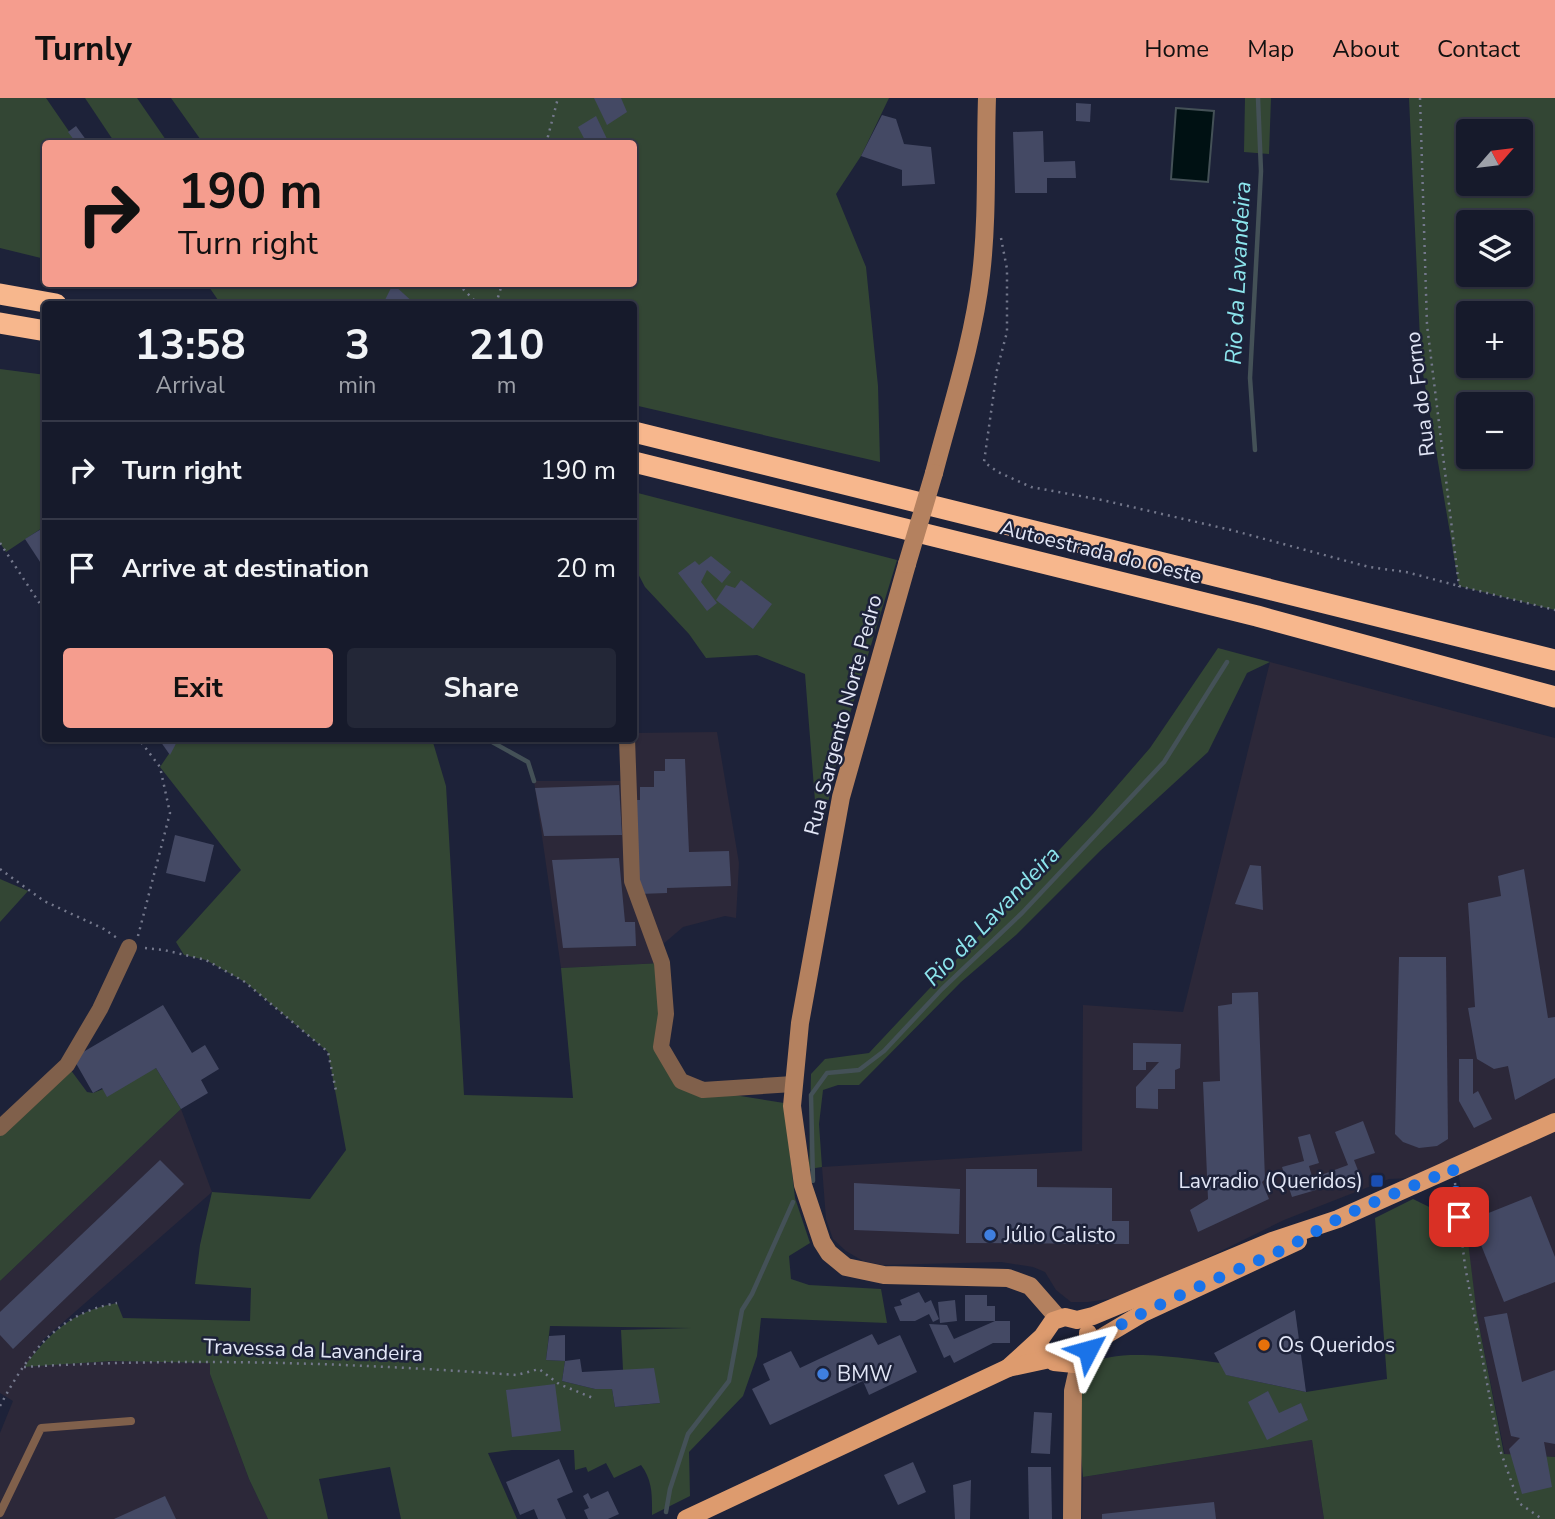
<!DOCTYPE html>
<meta charset="utf-8">
<style>
:root{--surface:#161a2b;--page:#232737;--text:#f1f3f6;--muted:#9ea1a9;--line:#353847;--accent:#f59d8e}
body{margin:0;font-family:"Nunito Sans",sans-serif;background:var(--page);color:var(--text);height:100vh;display:flex;flex-direction:column;font-size:26px;white-space:nowrap}
*{box-sizing:border-box;margin:0}
p{font-size:23px;color:var(--muted)}
.icon{flex:none;width:38px;height:38px;fill:none;stroke:currentColor;stroke-width:2;stroke-linecap:round;stroke-linejoin:round}
.map{position:relative;flex:1;overflow:hidden}
.drawer{position:absolute;left:42px;top:203px;width:595px;height:441px;display:flex;flex-direction:column;background:var(--surface);border-radius:7px;box-shadow:0 2px 5px #0004,0 0 0 2px var(--line)}
.drawer>*{flex:none}
.banner{position:absolute;left:42px;top:42px;width:595px;height:147px;border-radius:7px;box-shadow:0 2px 5px #0004,0 0 0 2px var(--line);background:#f59d8e;color:#111;overflow:hidden}
.needle{width:46px;rotate:62deg}
.tools{position:absolute;left:1456px;top:21px;display:grid;gap:14px}
.tools a{display:grid;place-items:center;width:77px;height:77px;border-radius:7px;background:var(--surface);box-shadow:0 2px 5px #0004,0 0 0 2px var(--line);font-size:35px}
.pin{position:absolute;display:grid;place-items:center;width:60px;height:60px;color:#fff;margin:-30px;border-radius:14px;box-shadow:0 4px 10px #0006}
.me{position:absolute;width:77px;margin:-38px;rotate:51deg;stroke-linejoin:round;filter:drop-shadow(0 0 5px #0008)}
.turn{display:flex;align-items:center;gap:24px;height:147px;padding:0 21px;font-size:32px}
.turn .icon{width:91px;height:91px;stroke-width:2.5}
.turn b{display:block;font-size:49px;line-height:60px}
.eta{display:flex;justify-content:space-evenly;align-items:center;height:119px;text-align:center}
.eta b{font-size:42px;font-weight:700;line-height:49px}
.cta{display:flex;gap:14px;margin-top:auto;padding:14px 21px}
.cta a{flex:1;height:80px;border-radius:7px;background:var(--accent);color:#111;font-size:28px;font-weight:700;line-height:80px;text-align:center}
.cta a+a{background:var(--page);color:var(--text)}
ul{padding:0;list-style:none}
li{display:flex;align-items:center;gap:21px;height:98px;padding:0 21px;border-top:2px solid var(--line)}
li div{flex:1}
li b{display:block;font-size:26px}
li em{font-style:normal}
header{display:flex;align-items:center;gap:42px;box-sizing:border-box;height:98px;padding:0 35px;background:var(--accent);color:#111}
header strong{font-size:33px}
nav{display:flex;gap:38px;margin-inline-start:auto;font-size:24px}
.map>svg:first-child{display:block}
.industrial{fill:#2c2839}
.green{fill:#334634;fill-rule:evenodd}
.water{fill:#001113;stroke:#445157;stroke-width:2}
.lines{fill:none;stroke-linecap:round;stroke-linejoin:round}
.stream{stroke:#445157;stroke-width:4.5}
.building{fill:#444964}
.path{stroke:#74788c;stroke-width:2.5;stroke-dasharray:2 5;stroke-linecap:butt}
.lane{stroke:#80604b;stroke-width:8}
.street{stroke:#80604b;stroke-width:16}
.secondary{stroke:#b4815f;stroke-width:18}
.primary{stroke:#dd9b6e;stroke-width:18}
.highway{stroke:#f7b78d;stroke-width:21}
.secondary-bridge{stroke:#b4815f;stroke-width:18}
.route{stroke:#1a73e8;stroke-width:12;stroke-dasharray:0 21.6}
.transit-dot{fill:#1a4fb4;stroke:#1d2239;stroke-width:2.5}
.shop-dot{fill:#3f7fe0;stroke:#1d2239;stroke-width:2.5}
.food-dot{fill:#e8710a;stroke:#1d2239;stroke-width:2.5}
.labels{text-anchor:middle;dominant-baseline:central;stroke-width:5;stroke-linejoin:round;paint-order:stroke}
.street-label{font-size:21px;fill:#e2e6f6;stroke:#1d2239}
.poi-label{font-size:21px;fill:#e2e6f6;stroke:#1d2239;text-anchor:start}
.water-label{font-size:23px;font-style:italic;fill:#8ce5ed;stroke:#1d2239}
</style>
<header>
<strong>Turnly</strong>
<nav><a>Home</a><a>Map</a><a>About</a><a>Contact</a></nav>
</header>
<div class="map">
<svg width="1555" height="1421" viewBox="0 0 1555 1421">
<rect width="100%" height="100%" fill="#1d2239"/>
<g class="industrial">
<path d="M1270,564l285,76v719l-50,-2 -28,-140 -18,-139 -70,3 -105,41 -155,76 -41,6h-17l-15,-12 -11,-18 -12,-5 -32,-5 -119,3 -19,-4 -17,-10 -13,-12 -7,-20 -4,-52 260,-16 1,-146 100,7z"/>
<path d="M717,634l22,131 -3,55 -11,-2 -42,11 -21,18v18l-101,5 -27,-187h94l6,-48z"/>
<path d="M181,1011l31,83 -168,147 -19,28 87,-6 98,2v11l39,105 19,40h-268v-86l13,-32 -13,-8v-112z"/>
<path d="M1312,1342l12,79h-242l1,-42z"/>
</g>
<g class="green">
<path d="M0,0h46l31,45 -31,1 -1,115 -45,-11z"/>
<path d="M85,0h52l31,45h-53z"/>
<path d="M171,0h718l-28,58 -25,38 30,73 12,119 2,76 -246,-57v-101h-397l-19,-4 -11,-16h427v-140l-431,-1z"/>
<path d="M1245,0h26l-2,56 -25,-2z"/>
<path d="M1409,0h146v512l-96,-24 -38,-224zM1468,33h53v53h-53zM1468,124h53v53h-53zM1468,215h53v53h-53zM1468,306h53v53h-53z"/>
<path d="M0,271l46,6 -1,151 -39,26 -6,-9z"/>
<path d="M634,394l263,68 -58,190 -16,77 -6,-1 -12,-152 -48,-19 -51,3 -17,-24 -44,-47 -11,-21z"/>
<path d="M1218,550l52,14 -23,11 -39,79 -108,99 -84,84 -55,47 -102,103h-21l-15,5 -4,34 3,43 -13,2 2,-95 14,-15 44,-6 223,-238 58,-67z"/>
<path d="M179,641h253l14,47 18,309 109,3 -12,-130 101,-5 -1,84 20,34 22,9 81,13 11,95 15,45 -21,13 2,23 18,6 72,4 6,34 -126,-5 -4,38 -14,40 -54,56 1,44 -38,19c0,-19 1,-34 -11,-50l-27,13 -8,-15 -18,9 -2,-5 -11,3 -1,-20h-62l-24,3 29,66h-116l-11,-52 -71,12 9,40h-60l-19,-40 -39,-105v-11l-98,-2 -88,6c26,-35 49,-56 93,-64l6,15 127,3 1,-33 -56,-4 5,-39 12,-53 98,7 36,-49 -18,-98 -83,-70 -39,-22 -22,-5 -8,-13 65,-72 -81,-103zM550,1228l141,2 -70,2 2,40 37,33 -45,4 -3,-18h-17l-33,-8 3,-20 -19,-1z"/>
<path d="M0,781l28,12 -28,31z"/>
<path d="M67,967l20,27 6,1 63,-25 25,41 -181,172v-153z"/>
<path d="M1413,1101l53,26 11,90 27,139 51,3v62h-231l-12,-79 -229,37c-2,-28 -12,-91 9,-112 19,-19 102,-6 128,-2l7,12 79,17 81,-13 -12,-161z"/>
</g>
<path class="water" d="M1176,10l38,3 -6,71 -37,-3z"/>
<g class="lines">
<g class="stream">
<path d="M1255,352l-5,-72 11,-207 -3,-73"/>
<path d="M485,640l43,24 6,19"/>
<path d="M813,1083l-2,-86 16,-22 32,-3 25,-19 58,-62 80,-76 142,-151 63,-100"/>
<path d="M666,1414l4,-23 18,-55 41,-53 13,-71 10,-16 41,-92"/>
</g>
</g>
<g class="building">
<path d="M594,0h27l6,14 -20,13z"/>
<path d="M1076,5l15,1 -1,18 -14,-1z"/>
<path d="M882,17l14,4 8,25 27,3 4,37 -33,2v-16l-41,-14z"/>
<path d="M596,18l11,23 -7,5h-13l-9,-17z"/>
<path d="M76,28l13,18h-12l-9,-12z"/>
<path d="M1043,33l1,31 31,-1 1,17h-29v15h-32l-2,-61z"/>
<path d="M393,186l22,20h-32z"/>
<path d="M46,428v45l-21,-32z"/>
<path d="M711,458l20,16 -9,11 -15,-13 -6,12 16,21 -10,8 -29,-38 17,-12 4,4z"/>
<path d="M741,482l31,24 -19,25 -37,-29 10,-15 9,3z"/>
<path d="M158,640h21l-9,17z"/>
<path d="M665,661h20l4,93 40,-1 2,35 -64,2v5l-28,1 -3,-94h4v-13h14v-16h11z"/>
<path d="M619,687l3,50 -78,1 -9,-48z"/>
<path d="M175,737l39,10 -9,37 -39,-9z"/>
<path d="M619,760l6,64h10l1,24 -73,2 -11,-88z"/>
<path d="M1250,767l11,1 2,44 -28,-6z"/>
<path d="M1524,771l24,149 7,-1v61l-40,22 -7,-34 -14,3 -17,-10 -9,-51 7,-1 -7,-104 33,-7 -3,-20z"/>
<path d="M1399,859h47l2,182 -11,7 -18,2 -16,-6 -8,-8z"/>
<path d="M1258,894l7,187 -3,3 7,17 -71,33 -8,-22 18,-11 -5,-117 17,-1 -2,-75 14,-2v-11z"/>
<path d="M163,907l29,48 13,-8 14,24 -18,11 7,13 -27,16 -25,-41 -49,29 -5,-9 -9,5 -20,-35z"/>
<path d="M1133,945l48,1 -1,24 -5,2v19h-17v20l-22,-1v-21l23,-25h-13v8h-13z"/>
<path d="M1459,961h14v35l5,-3 14,28 -18,9 -15,-27z"/>
<path d="M1363,1023l12,32 -21,7 7,18 -34,12 -6,-15 27,-10 -13,-33z"/>
<path d="M1310,1036l9,29 -10,3 7,24 -24,7 -10,-30 22,-6 -6,-24z"/>
<path d="M160,1062l24,24 -171,165 -13,-14v-23z"/>
<path d="M966,1071h71v18l75,1v33h17v23l-163,-1z"/>
<path d="M854,1085l106,6 -1,45 -105,-4z"/>
<path d="M1531,1098l24,61v25l-51,20 -33,-82z"/>
<path d="M919,1194l6,11 6,-3 8,19 -6,3 -4,-8 -14,7h-15l-6,-14 8,-2 -2,-5z"/>
<path d="M965,1197h22v11h8v15h-30z"/>
<path d="M955,1202l2,21 -17,2 -2,-21z"/>
<path d="M1295,1212l11,82 -80,-17 -12,-22z"/>
<path d="M1507,1215l15,69 33,-12v74l-11,-2 8,45 -30,7 -13,-45 11,-11 -9,-2 -27,-119z"/>
<path d="M995,1223h15v22h-17l-39,20 -4,-8 -6,3 -15,-34 18,1 7,14z"/>
<path d="M872,1236l6,11 22,-10 17,37 -48,23 -6,-14 -93,44 -18,-36 18,-9 -7,-16 28,-13 9,17z"/>
<path d="M565,1237v26l-19,-1 3,-24z"/>
<path d="M580,1261l2,13 72,-4 6,35 -45,4 -3,-18h-17l-33,-8 3,-20z"/>
<path d="M555,1286l6,47 -49,6 -6,-47z"/>
<path d="M1268,1293l11,22 22,-10 7,17 -41,20 -19,-38z"/>
<path d="M1034,1314l18,1 -2,41 -19,-1z"/>
<path d="M559,1361l14,33 -16,7 9,20h-28l-4,-10 -14,6 -14,-33z"/>
<path d="M913,1364l13,30 -28,13 -14,-30z"/>
<path d="M1028,1369h23l1,52h-23z"/>
<path d="M971,1382l-1,39h-15l-2,-34z"/>
<path d="M608,1393l11,23 -11,5h-20l-4,-9 5,-2 -6,-12 5,-3 3,6z"/>
<path d="M165,1398l11,23h-62z"/>
<path d="M1214,1404l2,17h-114v-5z"/>
</g>
<g class="lines">
<g class="path">
<path d="M1420,0l7,227 32,261 96,24"/>
<path d="M546,46l12,-46"/>
<path d="M1001,140l6,31v63l-10,38 -13,92 14,10 33,15 71,13 129,30 138,37 37,5 53,14"/>
<path d="M458,186l20,20"/>
<path d="M496,206l6,-20"/>
<path d="M0,445l46,70"/>
<path d="M0,771l44,32 60,28 13,9"/>
<path d="M138,838l32,-123 -10,-46 -22,-29"/>
<path d="M145,850l19,2 42,10 39,22 83,70 8,39"/>
<path d="M1455,1085l10,83 34,181 20,56 23,16"/>
<path d="M24,1269c164,-10 329,-4 493,8l22,-6 20,15 34,14"/>
<path d="M0,1308c27,-51 57,-93 117,-103"/>
</g>
<path class="lane" d="M0,1415l41,-85 90,-7"/>
<g class="street">
<path d="M627,640l5,143 30,82 4,51 -5,33 20,34 22,9 90,-6"/>
<path d="M0,1030l67,-63 33,-56 29,-62"/>
</g>
<g class="secondary">
<path d="M934,375c17,-65 39,-131 47,-198 7,-59 4,-118 6,-177"/>
<path d="M907,466l-66,233 -41,226 -8,83 11,79 19,57 7,11 17,14 38,8 124,3 22,8 28,32"/>
<path d="M1072,1421l1,-128 7,-31"/>
</g>
<g class="primary">
<path d="M1089,1247l54,-32 155,-72"/>
<path d="M1044,1252l10,12 20,2 14,-13v-18"/>
<path d="M1008,1270l34,-31 11,-16 12,-4 12,3 16,-4 179,-75 66,-22 217,-97"/>
<path d="M686,1421l322,-151 42,-9"/>
</g>
<g class="highway">
<path d="M0,196l56,10"/>
<path d="M0,225l46,8"/>
<path d="M634,334l921,228"/>
<path d="M634,364l623,154 298,81"/>
</g>
<path class="secondary-bridge" d="M907,466l27,-91"/>
</g>
<g class="lines">
<path class="route" d="M1088,1252c6,-22 158,-83 187,-97 21,-9 40,-22 61,-33 37,-19 78,-34 117,-51l6,48"/>
</g>
<rect class="transit-dot" x="1370" y="1076" width="14" height="14" rx="3.5"/>
<g class="shop-dot">
<circle cx="990" cy="1137" r="7"/>
<circle cx="823" cy="1276" r="7"/>
</g>
<circle class="food-dot" cx="1264" cy="1247" r="7"/>
<g class="labels">
<g class="street-label">
<text transform="translate(1420 296) rotate(-97)">Rua do Forno</text>
<text transform="translate(1101 454) rotate(14)">Autoestrada do Oeste</text>
<text transform="translate(843 617) rotate(-75)">Rua Sargento Norte Pedro</text>
<text transform="translate(313 1252) rotate(2)">Travessa da Lavandeira</text>
</g>
<g class="poi-label">
<text x="1363" y="1083" text-anchor="end">Lavradio (Queridos)</text>
<text x="1004" y="1137">Júlio Calisto</text>
<text x="1278" y="1247">Os Queridos</text>
<text x="837" y="1276">BMW</text>
</g>
<g class="water-label">
<text transform="translate(1238 175) rotate(-87)">Rio da Lavandeira</text>
<text transform="translate(992 818) rotate(-46)">Rio da Lavandeira</text>
</g>
</g>
</svg>
<div class="tools">
<a><svg class="needle" viewBox="-14 -14 28 28"><path d="M0-13l5 13h-10z" fill="#e53935"/><path d="M0 13l5-13h-10z" fill="#9ea1a9"/></svg></a>
<a><svg class="icon" aria-label="layers" viewBox="0 0 24 24"><path d="M12 4l9 5-9 5-9-5zM3 14l9 5 9-5"/></svg></a>
<a>+</a>
<a>−</a>
</div>
<div class="pin" style="left:1459px;top:1119px;background:#d93025"><svg class="icon" aria-label="arrive" viewBox="0 0 24 24"><path d="M6 21V4h12l-3 4 3 4H6"/></svg></div>
<svg class="me" style="left:1088px;top:1252px" viewBox="-20 -20 40 40"><path d="M0-17L14 15 0 8-14 15z" fill="#1a73e8" stroke="#fff" stroke-width="4"/></svg>
<div class="banner">
<div class="turn"><svg class="icon" aria-label="right" viewBox="0 0 24 24"><path d="M7 20v-9h11M14 6l5 5-5 5"/></svg><div><b>190 m</b>Turn right</div></div>
</div>
<section class="drawer">
<div class="eta">
<div><b>13:58</b><p>Arrival</p></div>
<div><b>3</b><p>min</p></div>
<div><b>210</b><p>m</p></div>
</div>
<ul>
<li><svg class="icon" aria-label="right" viewBox="0 0 24 24"><path d="M7 20v-9h11M14 6l5 5-5 5"/></svg><div><b>Turn right</b></div><em>190 m</em></li>
<li><svg class="icon" aria-label="arrive" viewBox="0 0 24 24"><path d="M6 21V4h12l-3 4 3 4H6"/></svg><div><b>Arrive at destination</b></div><em>20 m</em></li>
</ul>
<div class="cta"><a>Exit</a><a>Share</a></div>
</section>
</div>
